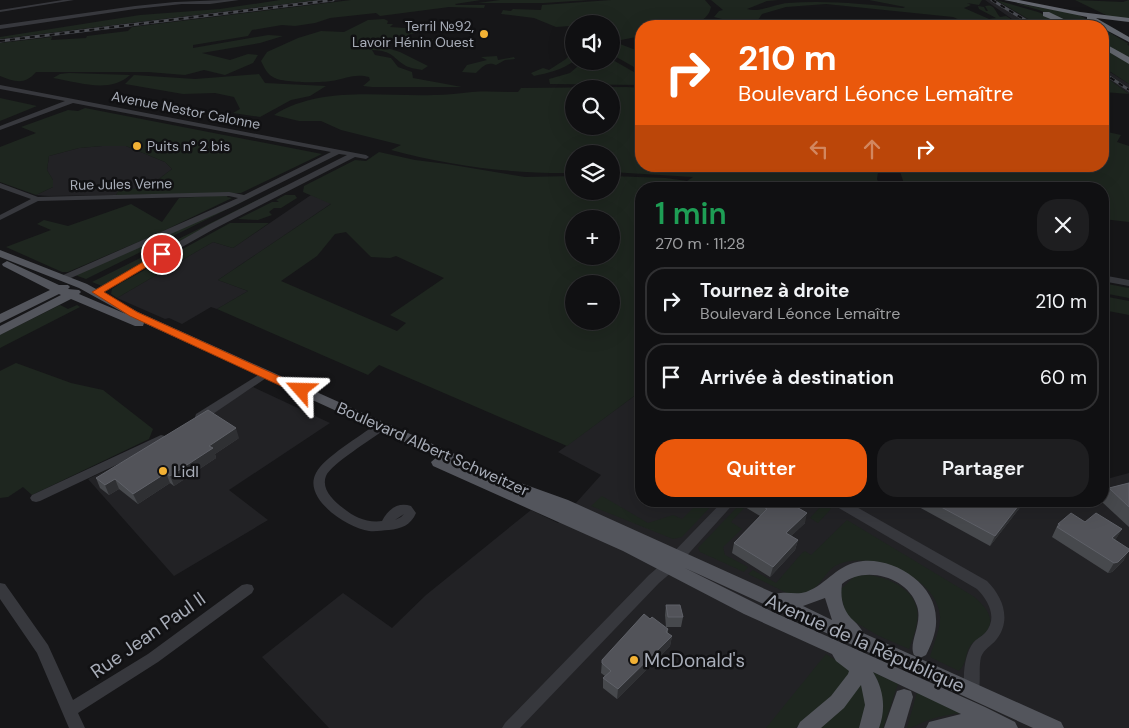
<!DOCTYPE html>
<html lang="fr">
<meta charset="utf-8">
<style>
:root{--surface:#101012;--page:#1e1e20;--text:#f1f3f6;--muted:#9c9d9f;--line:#303032;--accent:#ea580c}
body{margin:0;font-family:"DM Sans",sans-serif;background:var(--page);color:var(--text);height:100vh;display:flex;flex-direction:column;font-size:19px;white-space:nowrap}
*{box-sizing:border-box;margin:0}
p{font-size:16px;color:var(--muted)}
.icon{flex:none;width:28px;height:28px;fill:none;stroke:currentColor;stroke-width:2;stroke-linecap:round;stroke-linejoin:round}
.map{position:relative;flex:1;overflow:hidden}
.panel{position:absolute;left:635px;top:182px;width:474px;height:325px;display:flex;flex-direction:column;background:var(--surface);border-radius:20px;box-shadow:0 5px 20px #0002,0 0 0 1px var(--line)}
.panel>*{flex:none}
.banner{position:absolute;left:635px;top:20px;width:474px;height:152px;border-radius:20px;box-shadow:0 5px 20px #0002,0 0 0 1px var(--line);background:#ea580c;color:#fff;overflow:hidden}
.fabs{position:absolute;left:565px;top:15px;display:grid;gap:10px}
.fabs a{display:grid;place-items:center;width:55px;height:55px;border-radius:50%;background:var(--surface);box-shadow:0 5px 20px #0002,0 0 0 1px var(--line);font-size:25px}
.pin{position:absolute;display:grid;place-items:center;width:42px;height:42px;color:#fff;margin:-21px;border:2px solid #fff;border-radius:50%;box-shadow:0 1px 5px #0007}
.me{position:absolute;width:55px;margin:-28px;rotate:295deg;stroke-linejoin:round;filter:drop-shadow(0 0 4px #0008)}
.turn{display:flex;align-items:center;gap:18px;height:105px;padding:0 20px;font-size:22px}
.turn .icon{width:65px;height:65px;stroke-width:2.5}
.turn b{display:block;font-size:35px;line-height:42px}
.lanes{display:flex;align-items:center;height:48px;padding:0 20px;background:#0003;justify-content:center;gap:25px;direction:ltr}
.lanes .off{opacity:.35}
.round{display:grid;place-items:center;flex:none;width:52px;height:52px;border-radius:20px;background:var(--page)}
.overview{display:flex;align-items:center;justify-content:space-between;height:85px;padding:0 20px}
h1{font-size:30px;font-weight:600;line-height:38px;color:#1e9e55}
.action{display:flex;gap:10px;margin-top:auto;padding:10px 20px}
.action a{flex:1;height:58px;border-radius:20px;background:var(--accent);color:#fff;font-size:20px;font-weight:600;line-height:58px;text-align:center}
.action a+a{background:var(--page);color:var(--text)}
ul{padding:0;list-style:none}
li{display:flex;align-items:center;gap:15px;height:68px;margin:0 10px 8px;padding:0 10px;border:2px solid var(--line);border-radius:20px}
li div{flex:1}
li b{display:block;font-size:19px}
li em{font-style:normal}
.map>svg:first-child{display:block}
.built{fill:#222225}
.green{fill:#1e261f;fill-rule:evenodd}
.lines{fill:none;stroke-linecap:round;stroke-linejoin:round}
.minor{fill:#37383d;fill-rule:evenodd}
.major{fill:#53555c;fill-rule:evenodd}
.highway{fill:#63666e;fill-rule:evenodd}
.rail-casing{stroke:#4a4c52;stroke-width:3}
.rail{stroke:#111113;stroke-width:2;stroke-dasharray:5;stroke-linecap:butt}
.wall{fill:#47494d}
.shaded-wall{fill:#2f3033}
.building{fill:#525359;stroke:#5f6168}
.route{fill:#ea580c;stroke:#983908}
.poi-dot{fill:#f2b134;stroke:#111113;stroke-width:2}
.labels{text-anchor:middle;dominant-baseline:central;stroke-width:5;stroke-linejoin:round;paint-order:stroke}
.far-poi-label{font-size:14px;fill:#a8adb8;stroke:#111113;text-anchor:end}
.far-street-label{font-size:14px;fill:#a8adb8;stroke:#111113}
.street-label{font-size:16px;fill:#a8adb8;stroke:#111113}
.poi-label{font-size:16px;fill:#a8adb8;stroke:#111113;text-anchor:start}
.near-street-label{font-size:19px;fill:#a8adb8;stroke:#111113}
.near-poi-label{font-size:19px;fill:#a8adb8;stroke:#111113;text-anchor:start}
</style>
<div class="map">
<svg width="1129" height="728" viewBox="0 0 1129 728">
<rect width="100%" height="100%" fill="#161618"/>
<g class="built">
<path d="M318,0h24l-342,42v-3z"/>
<path d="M985,0h10l45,26h-18z"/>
<path d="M1102,67l27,17v10l-26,-19z"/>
<path d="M102,146h24l39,16 7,7 -25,19 -27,2 -4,5 -68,1 -12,-1 17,-8v-7l-6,-10 2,-14 30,-8z"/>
<path d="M311,195l21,8 -114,77 30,11 -31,18 -6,-2 -29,17 -13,-6 -4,1 -48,-21 96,-56 20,6z"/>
<path d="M253,387l77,36 -101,67 39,30 -94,56 -86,-97 67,-32z"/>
<path d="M641,391v110h461l1,-21 26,-7v255h-800l-67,-71 81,-64 49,35 34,-33 105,-85 27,13 43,-48 -43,-23z"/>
</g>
<g class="green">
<path d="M280,0h38l-318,39v-2l140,-22 80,-6z"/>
<path d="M351,0h130l-26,4 1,1h29l-1,3 -35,-1 -69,9 -4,-3 -46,5 -15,5 -20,3 -13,-1 -30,5 -4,6 -55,9v3l75,-13 15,1 -23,7 -58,10 28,7 18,-6 10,1 -5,8 -28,12 -21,-5 -19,5 -37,-3h-112c-11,13 -21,10 -36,4v-33l52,-6 -1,3 35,-2 1,-2 41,-5 4,-4z"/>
<path d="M500,0h89l-45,3h-66z"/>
<path d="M611,0h94l6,7c-5,26 -50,19 -70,19v10l-30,6v-18h-37v6l-4,-4 -14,1 -22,-9 -33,-4 2,-4 8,1 2,-2 28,1 1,-5z"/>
<path d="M711,0h67l-11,1 -20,8c12,4 28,-5 41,-6 39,-3 76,1 115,5l2,-1 -36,-7h113l-3,5 -12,-2 4,2 -7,3 25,11 7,-1 -17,-9 -1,-3 6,1 2,4h2l-3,-5c10,-3 10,6 15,11l6,-1 16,10h-48l-21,-9 -127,-13 -40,3 -24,7 -4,6 -13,6h-45l13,-6 6,1 3,-2 -8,-2 5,-6 4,-1z"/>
<path d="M996,0l42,12 33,14h-31z"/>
<path d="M1075,0l48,2 6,-2v19l-21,-3z"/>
<path d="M1014,3l63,11 22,12h-23l-37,-16z"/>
<path d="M384,19l4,2 -1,3h6l-3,3 30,2 7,-2 5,3 -22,4 -3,3 26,2 -1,2h-24v-2l-15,-1 -6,10 13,4 28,14 -6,4c-5,-1 -12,-2 -16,-4 -15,-9 -12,-15 -34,-16l3,5 16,3 7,9 14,5 1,6 49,9h-90l-9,-1 7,-6 -1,-3c-14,-4 -24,2 -38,4 -11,2 -50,2 -58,-4 -6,-3 -9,-10 -12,-16l6,-9 31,-14 23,-7 23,1 24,-12z"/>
<path d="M1102,28l27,16h-2l2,2v13l-26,-17z"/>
<path d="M620,44l21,8v19l-30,-17v-7z"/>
<path d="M1102,46l27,17v21l-26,-17z"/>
<path d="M574,51v10c-12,9 -26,12 -40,15l-3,-3 12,-5 6,2 17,-11z"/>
<path d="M497,56l1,4 16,-3 1,2 -10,1 -9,5c-9,-4 -14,2 -20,8l-14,-1 5,-7 20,-5 -6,-3z"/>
<path d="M611,59l30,17 -1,9 -90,-1 -1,-5 21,-6 14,-12h27z"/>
<path d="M69,73l61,2c-21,19 -51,7 -77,3l7,-4z"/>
<path d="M259,74l6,9 61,3 -16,10 -19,4 -31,17 -27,-4 7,-4 -6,-12 -19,-4 -32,1 -58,-10 9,-9 61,4z"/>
<path d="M1103,75l26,19 -26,-2z"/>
<path d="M627,87l14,1v78h238l-2,13 4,10h-240v202l-74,55 -188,-81 -11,10 -151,-66 31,-18 -30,-11 113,-76 -28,-12 1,-6 51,-26 11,1 13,-9 36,8 32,4 78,13 49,-1v15h37v-15l55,2 21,3 6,-4 -82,-5v-18h-37v19c-62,1 -124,-7 -183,-23l10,-5 -60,-15 -20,-9h-22l-25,-6c47,-30 108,-18 160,-20 13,0 26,-2 38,-3 15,-1 31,0 46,0l3,-4zM574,89h37v37h-37zM574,219h37v37h-37zM346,232l25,25 19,1 6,-2 48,22 -54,37 16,8 -9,8 -116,-50 36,-25 18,-22zM574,284h37v37h-37z"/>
<path d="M0,98l37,8 -37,15z"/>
<path d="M85,108l237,46 -81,39 -125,2 3,-5 28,-2 25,-19 -7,-7 -39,-16h-24l-23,2 -30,8 -2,14 6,10v7l-17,8 -36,-13v-35l36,-14 -15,-6 47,-17 10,1z"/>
<path d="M1103,131l18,4 -4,7 12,4v76l-26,-3 -1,-30h-196l-8,-23h204z"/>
<path d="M283,187l2,1 -183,98 -10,-4z"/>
<path d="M228,195l-1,2 5,1 -73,35 -91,39h-6l-56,-25 45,-17 -14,-6 7,-4 24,6 63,-22 31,18 17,-24z"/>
<path d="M251,195l3,1 -168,83 -11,-4z"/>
<path d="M285,195h10l2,3 -16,10h-7l-5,4 3,3 -14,5 -20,-1 34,-17h7l-3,-2z"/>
<path d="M230,223h39l-36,25 -20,-6 -96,56 -6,-4 1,-5 9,-6z"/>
<path d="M1102,283l27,5v10l-26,-5z"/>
<path d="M1103,296l26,5v14l-26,-5z"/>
<path d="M60,305l8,4 9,-4 3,2 -80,41v-13z"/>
<path d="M16,363l55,20 32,7 50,39 -4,10 -117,56 -9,-8 -15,10 -8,1v-127z"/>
<path d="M602,496l46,27 25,-8 9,4 18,-18h16l-34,36 -9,2 -82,-33z"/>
<path d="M817,501h9l6,4 -2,5 -12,13 -8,-5 12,-13z"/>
<path d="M739,505l5,3 -13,14 11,7 -19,18 2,8 23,12 -4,5 -44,-20 -2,-4z"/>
<path d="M847,520l126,76c11,9 25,23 12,37 -4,5 -11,7 -15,13 -5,8 -3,17 -11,25l-29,-14c3,-12 11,-28 10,-41 -3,-39 -68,-65 -101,-52 -13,5 -16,19 -27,26 -5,3 -13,4 -19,6l-45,-22 5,-4 23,13 26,-30 3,-2 6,4z"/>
<path d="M865,575c24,1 58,17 52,47 -1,9 -5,18 -8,27l-30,-13 -33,-19 -6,-27 15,-14z"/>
<path d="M826,654l26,16 -15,25 -42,33h-29z"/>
<path d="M869,670l29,14 -15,44h-5z"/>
<path d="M861,678l7,18 -6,32h-44z"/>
<path d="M917,692l45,21c-11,1 -22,3 -33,7 -8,2 -14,8 -22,8z"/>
</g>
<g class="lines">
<g class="minor">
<path d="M63,0h11l-74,12v-2z"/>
<path d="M224,0h15l-29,4h-28l-47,5 -135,20v-4l135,-19 40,-4z"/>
<path d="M0,85l366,70 3,2 -3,2 -11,-2 -141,72 -117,66 -3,-1 -1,-2 1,-2 114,-65 139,-70 -8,-1 -107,53 -168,74 -3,-1 -1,-2 1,-2 177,-78 -9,-2 -191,5 -38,19v-5l31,-16 -31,-11v-5l38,14 191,-5 15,3 87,-43 -258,-49 -73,27v-4l65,-25 -65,-12z"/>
<path d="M1102,275l27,5v6l-27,-5z"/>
<path d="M265,371l4,1 1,2 -1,2 -65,44h-8l-1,-3 1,-3z"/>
<path d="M380,423l4,1 1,3 -1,3c-12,9 -53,34 -58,46 -5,13 7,24 17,32 11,9 24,15 39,13 6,-12 16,-19 29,-15l5,7c-5,12 -15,16 -27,17 -7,0 -13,2 -20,1 -21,-3 -67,-32 -53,-58 8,-16 45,-37 60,-49zM404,514l-3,3 -6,3z"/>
<path d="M161,435l4,1 2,3 -2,3 -125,59 -4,1 -4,-1 -2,-3 2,-3z"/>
<path d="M723,501h13l-63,70 -14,12 -139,145h-18l3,-5 144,-148 14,-12z"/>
<path d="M830,501h16l141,80c16,16 25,39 9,59 -5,6 -12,9 -15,17 -3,13 1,27 -4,39l-5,2 -5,-2c-6,-14 -3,-41 6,-53 3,-4 8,-6 12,-10 13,-14 4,-32 -8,-44l-145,-85z"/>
<path d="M0,583l5,1 43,61 25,55 75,-46 94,-69 5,-1 5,1 2,4 -2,4 -94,69 -80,51 7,15h-16l-32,-75 -37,-54z"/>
</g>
<g class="major">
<path d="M0,250l87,34 51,28 377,169 53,19 208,94c10,-3 20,1 30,-2 22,-8 30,-28 57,-31 32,-3 73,23 73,58 1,12 -5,26 -10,36l-6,3 -6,-3c-6,-12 9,-31 3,-49 -9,-29 -52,-41 -75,-22 -2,15 1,27 12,37 4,4 7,7 9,12l198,89 3,6h-31l-348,-160 88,44 212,95 30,15 3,6h-92l3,-6 32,-8 -88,-42c11,18 13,37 6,56h-20l6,-23 -4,-20 -17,23 -23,20h-24l3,-6 31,-26 17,-22 1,-3 -13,-10 -4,-7 -88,-40 -121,-63 -190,-85 -2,-4 6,-5 -293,-134 -1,3h-8l-64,-27 -71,36v-9l61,-31 -2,-1 -59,29v-9l50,-24 -47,-24 -1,-2 5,-3 52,24h9l2,2 -2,2 11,1 2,2 -2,2 47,20 -47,-26 -79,-31zM825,598l7,22 -29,-14z"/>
<path d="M904,689l7,2 2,6 -9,31h-20l13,-37z"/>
</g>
<g class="highway">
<path d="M1004,0h15l61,12 49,6v4l-33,-4 33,19v5l-42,-22v-3z"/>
<path d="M1043,12h6l29,14h-10l-25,-10z"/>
<path d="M1102,42l27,15v7l-27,-16z"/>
</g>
<defs>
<g id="rail">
<path d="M992,0l43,26"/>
<path d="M0,41l333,-41"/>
<path d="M1102,72l27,18"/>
</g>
</defs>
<use href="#rail" class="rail-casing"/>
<use href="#rail" class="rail"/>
</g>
<g class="wall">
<path d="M239,438l-24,16 1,4 -42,28 -4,-3 -32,21 -19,-15 -10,6 -9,-7 -4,-10z"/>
<path d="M1129,483v44l-27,-25 7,-14z"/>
<path d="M740,501h46l19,22 -14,13 7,4 -3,10 -25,27 -38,-24 2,-10 26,-27 -20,-12z"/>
<path d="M908,501h117l-35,45z"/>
<path d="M1085,522l37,7 -7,11 9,20 -12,12 -4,1 -56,-36 6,-13z"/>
<path d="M666,605l17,12 -2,10h-15l-1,-12z"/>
<path d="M650,619l18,10v5l4,2 -2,10 -53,53 -14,-11v-10l2,-2 -4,-3 1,-13z"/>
</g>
<g class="shaded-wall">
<path d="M236,428l3,10 -24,16 1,4 -42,28 -4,-10 39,-30z"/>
<path d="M166,473l4,10 -32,21 -5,-10z"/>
<path d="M115,479l4,10 -10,6 -4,-10z"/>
<path d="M1022,501h3l-35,45 5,-10z"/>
<path d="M807,513l-2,10 -21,20 2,-10z"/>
<path d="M1122,529l-6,10 -10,9 6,-10z"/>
<path d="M798,540l-3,10 -25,27 3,-10z"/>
<path d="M1129,551l-5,9 -12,12 -4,1 6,-10z"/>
<path d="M672,636l-2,10 -53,53 1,-10z"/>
</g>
<g class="building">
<path d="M208,410l28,18 -27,18 4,2 -43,28 -4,-3 -33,21 -18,-15 -10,6 -9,-7z"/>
<path d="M1129,483v24l-20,-19z"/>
<path d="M754,501h32l21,12 -21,20 12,7 -25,27 -39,-24 33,-34z"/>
<path d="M930,501h92l-27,35z"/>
<path d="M1071,513l14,9 11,-9 26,16 -10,9 17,11v2l-11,11 -4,1 -57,-36 3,-2 -2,-1z"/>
<path d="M666,605h14l3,12h-15z"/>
<path d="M644,614l6,5 2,-2 16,12 -2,3 6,4 -54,53 -15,-11 8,-7 -9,-8v-3z"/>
</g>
<path class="route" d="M162,251l5,3 -2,2 -61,36 33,20 168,76 2,2 -2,3h-9l-166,-77 -38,-24z"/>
<g class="poi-dot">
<circle cx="484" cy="34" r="5"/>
<circle cx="137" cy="146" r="5"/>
<circle cx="163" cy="471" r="5"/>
<circle cx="634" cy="660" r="5"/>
</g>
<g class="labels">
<g class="far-poi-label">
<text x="474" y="26">Terril №92,<tspan x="474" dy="16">Lavoir Hénin Ouest</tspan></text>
<text x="147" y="146" text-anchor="start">Puits n° 2 bis</text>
</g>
<g class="far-street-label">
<text transform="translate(186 110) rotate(11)">Avenue Nestor Calonne</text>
<text transform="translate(121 184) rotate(-1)">Rue Jules Verne</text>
</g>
<g class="street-label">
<text transform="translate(433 449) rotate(24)">Boulevard Albert Schweitzer</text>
</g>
<g class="poi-label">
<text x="173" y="471">Lidl</text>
</g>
<g class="near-street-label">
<text transform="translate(148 635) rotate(-35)">Rue Jean Paul II</text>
<text transform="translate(865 643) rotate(24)">Avenue de la République</text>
</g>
<g class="near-poi-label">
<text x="644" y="660">McDonald's</text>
</g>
</g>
</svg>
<div class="fabs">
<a><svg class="icon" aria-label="sound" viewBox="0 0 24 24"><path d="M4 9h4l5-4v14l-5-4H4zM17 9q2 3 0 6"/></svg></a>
<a><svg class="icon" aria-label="search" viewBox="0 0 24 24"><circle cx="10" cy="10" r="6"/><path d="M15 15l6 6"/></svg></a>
<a><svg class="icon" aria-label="layers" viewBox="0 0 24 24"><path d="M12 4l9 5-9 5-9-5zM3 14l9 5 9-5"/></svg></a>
<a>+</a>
<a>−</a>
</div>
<div class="pin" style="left:162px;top:254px;background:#d93025"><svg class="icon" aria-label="arrive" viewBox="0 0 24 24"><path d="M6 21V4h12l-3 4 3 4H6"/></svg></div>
<svg class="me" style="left:301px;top:390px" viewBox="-20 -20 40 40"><path d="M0-17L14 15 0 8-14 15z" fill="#ea580c" stroke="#fff" stroke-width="4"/></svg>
<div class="banner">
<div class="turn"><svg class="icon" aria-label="right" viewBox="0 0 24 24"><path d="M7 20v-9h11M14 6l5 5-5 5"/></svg><div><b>210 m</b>Boulevard Léonce Lemaître</div></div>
<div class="lanes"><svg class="icon off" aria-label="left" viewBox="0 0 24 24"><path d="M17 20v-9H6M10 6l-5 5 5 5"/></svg><svg class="icon off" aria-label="ahead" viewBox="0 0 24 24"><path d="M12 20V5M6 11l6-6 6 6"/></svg><svg class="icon" aria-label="right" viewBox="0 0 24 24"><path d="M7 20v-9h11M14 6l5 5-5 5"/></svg></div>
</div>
<section class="panel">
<div class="overview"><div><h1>1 min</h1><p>270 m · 11:28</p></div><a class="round"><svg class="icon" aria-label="close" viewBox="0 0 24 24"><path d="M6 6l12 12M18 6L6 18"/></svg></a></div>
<ul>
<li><svg class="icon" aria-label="right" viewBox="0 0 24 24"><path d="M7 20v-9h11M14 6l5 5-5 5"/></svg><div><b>Tournez à droite</b><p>Boulevard Léonce Lemaître</p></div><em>210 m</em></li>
<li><svg class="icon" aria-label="arrive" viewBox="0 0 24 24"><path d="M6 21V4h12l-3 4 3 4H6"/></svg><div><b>Arrivée à destination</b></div><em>60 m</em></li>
</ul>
<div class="action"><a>Quitter</a><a>Partager</a></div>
</section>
</div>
